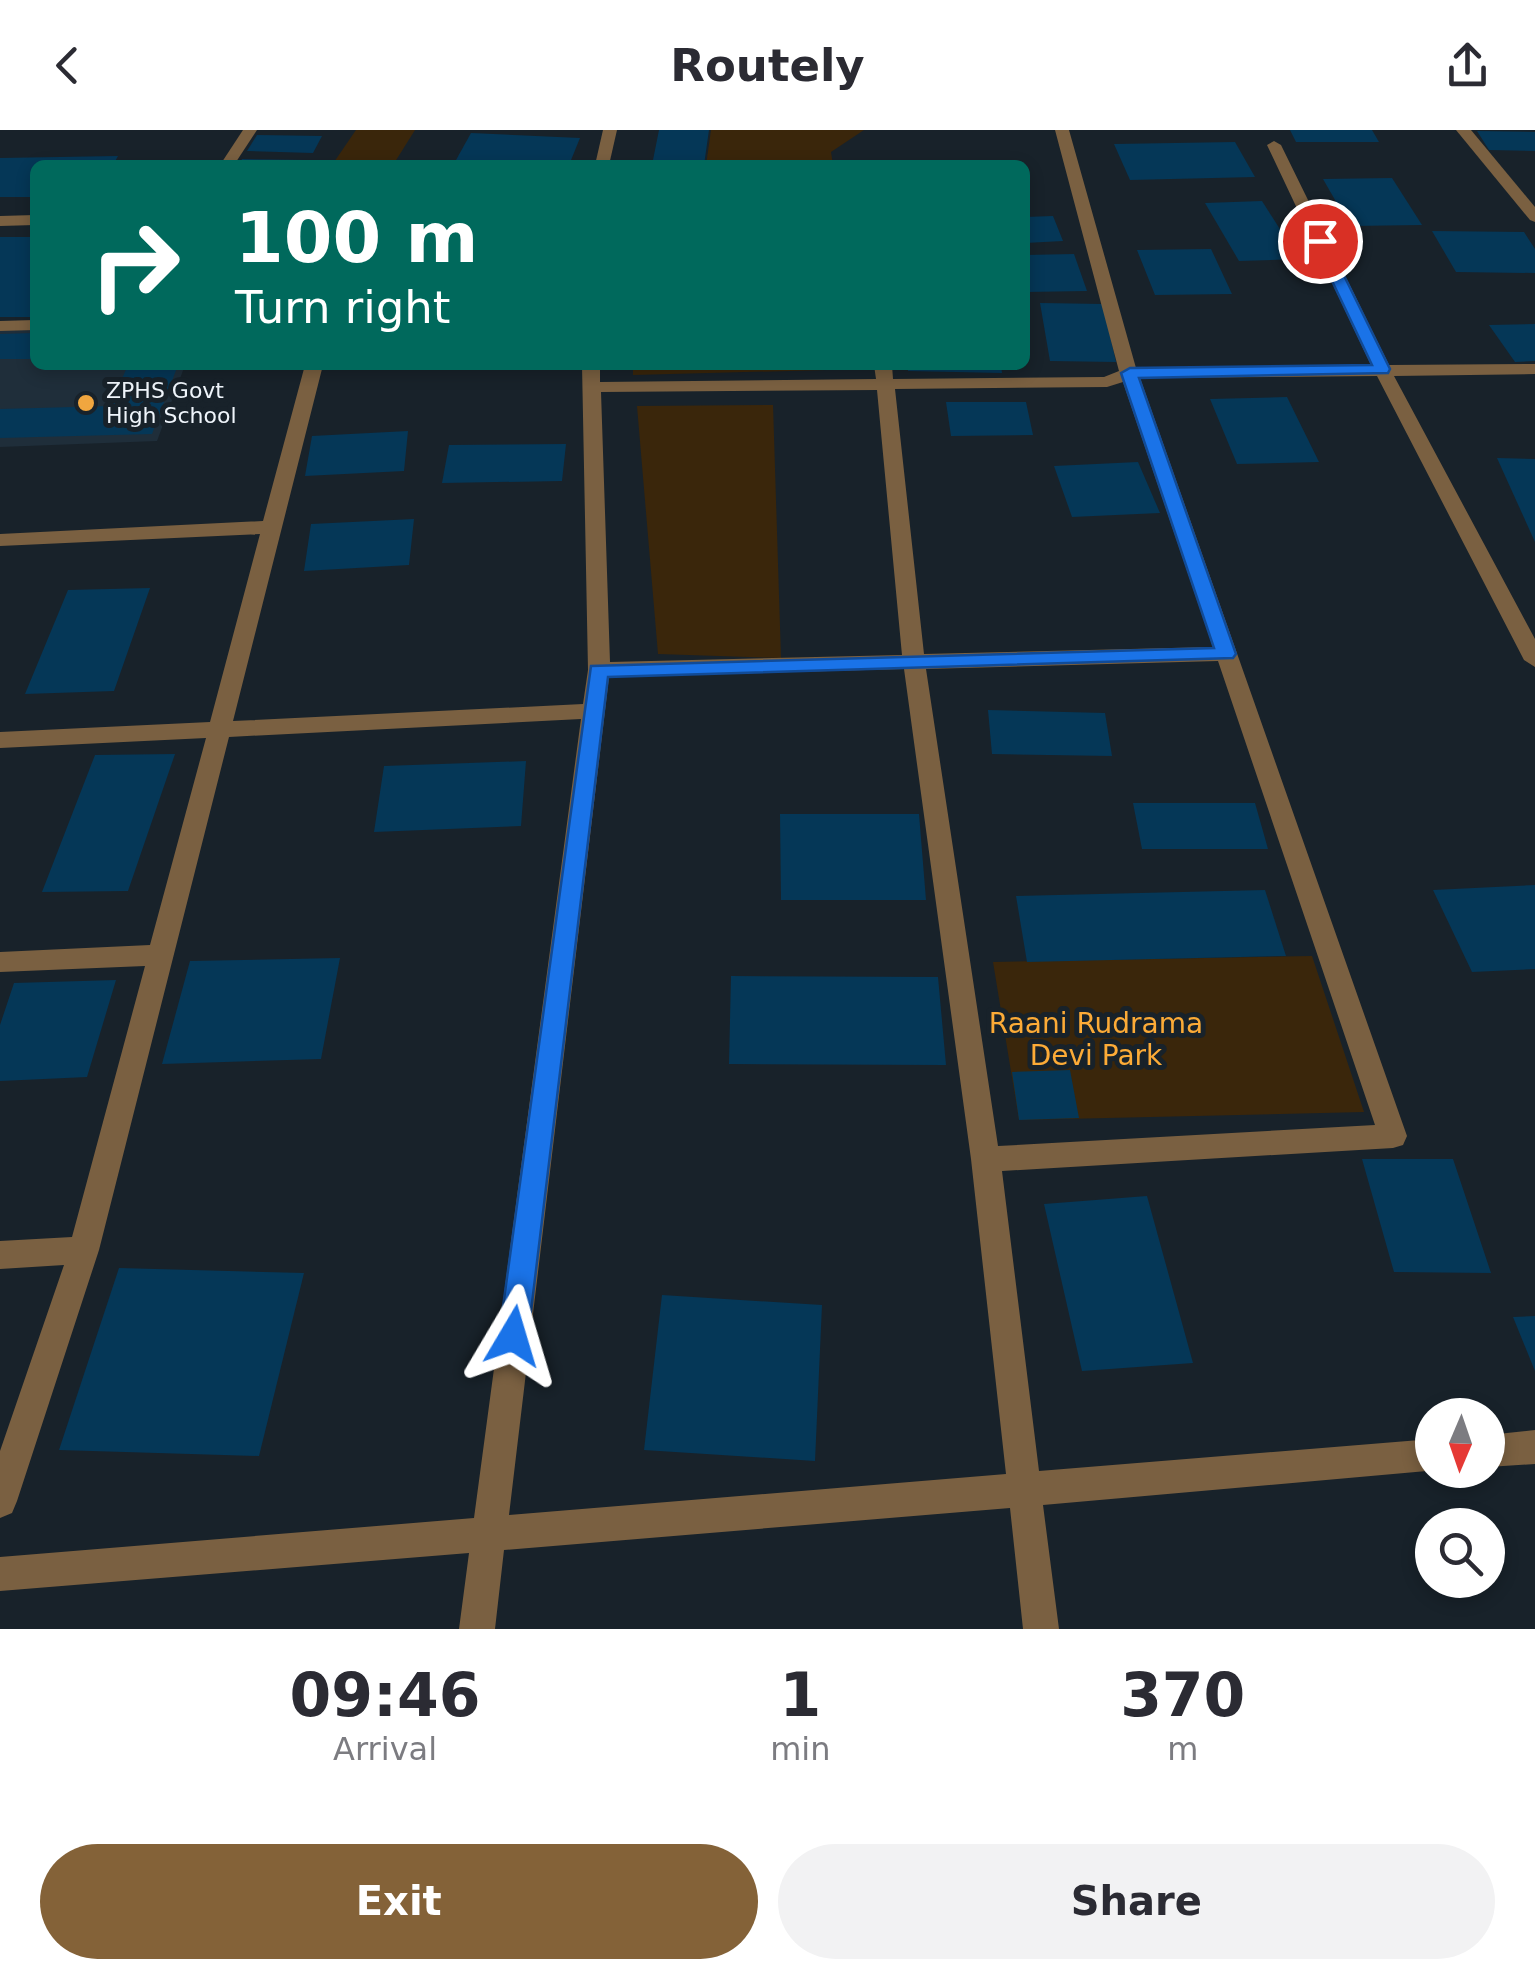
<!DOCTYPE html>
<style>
:root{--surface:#fff;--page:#f2f2f3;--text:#2b2b33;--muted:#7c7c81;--accent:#846238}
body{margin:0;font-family:"DejaVu Sans",sans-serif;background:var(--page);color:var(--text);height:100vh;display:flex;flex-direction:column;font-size:38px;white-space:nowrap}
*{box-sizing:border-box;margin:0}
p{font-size:32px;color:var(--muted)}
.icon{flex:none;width:55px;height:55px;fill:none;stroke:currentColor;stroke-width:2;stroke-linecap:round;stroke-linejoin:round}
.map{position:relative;height:1499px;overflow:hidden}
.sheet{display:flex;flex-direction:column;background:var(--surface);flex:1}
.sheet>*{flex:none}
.banner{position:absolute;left:30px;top:30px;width:1000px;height:210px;border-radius:15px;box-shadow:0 5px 15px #0003;background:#00695c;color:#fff;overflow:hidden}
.needle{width:65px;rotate:182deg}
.controls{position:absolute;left:1415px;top:1268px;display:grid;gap:20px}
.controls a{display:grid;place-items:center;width:90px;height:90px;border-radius:50%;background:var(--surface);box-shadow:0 5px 15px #0003;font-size:50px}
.pin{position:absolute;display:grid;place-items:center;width:85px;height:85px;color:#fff;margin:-42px;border:5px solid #fff;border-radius:50%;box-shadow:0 2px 10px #0007}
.me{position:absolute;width:110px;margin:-55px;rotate:7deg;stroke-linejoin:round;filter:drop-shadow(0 0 8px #0008)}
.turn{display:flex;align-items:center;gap:35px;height:210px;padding:0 40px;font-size:45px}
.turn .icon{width:130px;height:130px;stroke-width:2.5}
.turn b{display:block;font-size:70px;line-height:85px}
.eta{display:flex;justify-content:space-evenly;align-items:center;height:170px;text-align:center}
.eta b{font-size:60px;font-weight:600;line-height:70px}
.action{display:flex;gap:20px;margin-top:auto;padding:20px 40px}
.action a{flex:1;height:115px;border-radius:60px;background:var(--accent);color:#fff;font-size:40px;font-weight:600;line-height:115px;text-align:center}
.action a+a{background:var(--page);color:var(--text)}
header{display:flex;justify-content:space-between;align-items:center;height:130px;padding:0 40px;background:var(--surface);font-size:45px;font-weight:600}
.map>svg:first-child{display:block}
.built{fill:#1f2e3a}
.green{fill:#3a260b}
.building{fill:#053757}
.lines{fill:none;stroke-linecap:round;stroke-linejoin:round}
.minor{fill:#7a6041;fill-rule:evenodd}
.route{fill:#1a73e8;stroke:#114b97;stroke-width:2.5}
.poi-dot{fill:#f0a63f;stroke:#18222a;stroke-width:4}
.labels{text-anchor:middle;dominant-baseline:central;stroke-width:10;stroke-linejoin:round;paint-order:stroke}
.far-poi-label{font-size:22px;fill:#eff5fb;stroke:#18222a;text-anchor:start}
.park-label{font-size:28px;fill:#fcab37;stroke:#18222a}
</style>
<header><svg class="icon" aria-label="back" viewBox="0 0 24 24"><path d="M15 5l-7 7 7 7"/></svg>Routely<svg class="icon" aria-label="share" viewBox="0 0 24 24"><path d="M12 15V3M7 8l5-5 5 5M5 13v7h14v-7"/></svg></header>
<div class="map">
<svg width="1535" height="1499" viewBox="0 0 1535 1499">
<rect width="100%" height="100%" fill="#18222a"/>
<path class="built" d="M35,198v37h150l-28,76 -157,6v-118z"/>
<g class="green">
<path d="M356,0h59l-22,35h-61z"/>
<path d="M711,0h153l-33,22 2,13h-127z"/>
<path d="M633,235h229l1,4 -230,6z"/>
<path d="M773,275l8,253 -123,-4 -21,-248z"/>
<path d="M1312,826l52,156 -345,8 -26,-158z"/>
</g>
<g class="building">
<path d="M659,0h50l-5,35h-52z"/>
<path d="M1290,0h82l7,12h-83z"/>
<path d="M1477,1l58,1v19l-46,-1z"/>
<path d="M471,3l109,5 -11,27 -113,-5z"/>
<path d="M257,5l65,1 -9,17 -66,-2z"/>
<path d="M1235,12l20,35 -125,3 -16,-36z"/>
<path d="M118,26l-5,9h-78v32h-35v-39z"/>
<path d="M242,29l65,1 -3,5h-65z"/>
<path d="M1392,48l30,47 -72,1 -27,-47z"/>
<path d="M1262,71l37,58 -60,2 -34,-58z"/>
<path d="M1053,86l10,25 -38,2v-26z"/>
<path d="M1432,101l92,1 11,17v24l-79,-1z"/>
<rect x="0" y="107" width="35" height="80"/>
<path d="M1211,119l21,45 -77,1 -18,-45z"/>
<path d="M1074,124l13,37 -62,1v-37z"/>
<path d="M1040,173l63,1 13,58 -66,-1z"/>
<path d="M1535,194v37l-20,1 -26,-37z"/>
<path d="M35,203v26h-35v-25z"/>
<path d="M128,235h50l-26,69 -152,4v-29l110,-3z"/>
<path d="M908,235h93l1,8 -94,-2z"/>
<path d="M1287,267l32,65 -82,2 -27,-65z"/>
<path d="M946,272h80l7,33 -82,1z"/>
<path d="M408,301l-4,40 -99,5 7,-40z"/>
<path d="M566,314l-4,37 -120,2 7,-38z"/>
<path d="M1497,328l38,1v83z"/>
<path d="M1138,332l22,51 -88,4 -18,-51z"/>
<path d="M414,389l-5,46 -105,6 7,-47z"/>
<path d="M150,458l-36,103 -89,3 43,-104z"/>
<path d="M988,580l117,3 7,43 -120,-2z"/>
<path d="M175,624l-47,137 -86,1 53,-137z"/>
<path d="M526,631l-5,65 -147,6 10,-66z"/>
<path d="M1133,673h122l13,46h-126z"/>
<path d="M780,684h139l7,86h-145z"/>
<path d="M1535,755v84l-63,3 -39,-82z"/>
<path d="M1265,760l21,66 -259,6 -11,-66z"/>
<path d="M340,828l-19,101 -159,5 28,-103z"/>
<path d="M731,846l207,1 8,88 -217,-1z"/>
<path d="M116,850l-29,97 -87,4v-56l14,-42z"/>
<path d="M1070,940l9,48 -60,2 -7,-48z"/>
<path d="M1362,1029h91l38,114 -97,-1z"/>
<path d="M1147,1066l46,167 -111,8 -38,-167z"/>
<path d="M119,1138l185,5 -45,183 -200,-6z"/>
<path d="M662,1165l160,10 -7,156 -171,-11z"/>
<path d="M1535,1186v55l-22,-54z"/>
</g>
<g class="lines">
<g class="minor">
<path d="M243,0h14l-23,35h-14z"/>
<path d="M603,0h14l-8,35h-14z"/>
<path d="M1055,0h14l67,238 235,-3 -104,-220 7,-4 7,4 108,220 146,-1v10l-141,2 141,263v28l-11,-7 -147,-284 -237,2 267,758 -4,9 -10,3 -391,23 37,300 393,-32v31h6l-395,35 16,124h-36l-13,-121 -506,42 -9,79h-36l10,-76 -469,38v-34l474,-39 107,-799 -352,18 -130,513 -82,251 -5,12 -12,5v-67l64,-186 -64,4v-28l72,-4 73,-271 -145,6v-20l150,-7 56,-207 -206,10v-16l210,-10 50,-188 -260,12v-12l263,-13 42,-156h18l-90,356 350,-17 5,-34 -6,-305h18v17l276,-3 -2,-14h18l1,14 211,-2 15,-6zM1123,252l90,265 -289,7 -29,-265 212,-2zM877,260l25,265 -292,7 -9,-270zM1218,531l157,464 -377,21 -72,-477zM904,539l67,490 35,315 -497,41 100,-838z"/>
<path d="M1456,0h15l64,77v15l-5,-2z"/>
<path d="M871,30l5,1 2,4h-14z"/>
<path d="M35,85v10l-35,1v-10z"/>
<path d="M35,190v10l-35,1v-10z"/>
<path d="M1535,1300v34l-47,3v-32z"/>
</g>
</g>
<path class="route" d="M1320,107l7,4 63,128 -2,4 -249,5 97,276 -3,4 -625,19 -80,659 -5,9 -10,4 -10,-4 -4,-9 92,-670 623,-18 -93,-275 9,-5 242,-3 -59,-124z"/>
<circle class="poi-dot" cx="86" cy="273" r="10"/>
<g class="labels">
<g class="far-poi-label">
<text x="106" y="260">ZPHS Govt<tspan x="106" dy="25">High School</tspan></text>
</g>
<g class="park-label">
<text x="1096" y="893">Raani Rudrama<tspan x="1096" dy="32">Devi Park</tspan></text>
</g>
</g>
</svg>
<div class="controls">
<a><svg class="needle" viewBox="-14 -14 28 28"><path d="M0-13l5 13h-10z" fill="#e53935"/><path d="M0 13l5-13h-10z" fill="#7c7c81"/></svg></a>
<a><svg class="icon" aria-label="search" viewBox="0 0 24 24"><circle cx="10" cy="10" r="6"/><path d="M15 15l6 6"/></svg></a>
</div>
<div class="pin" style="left:1320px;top:111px;background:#d93025"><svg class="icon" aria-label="arrive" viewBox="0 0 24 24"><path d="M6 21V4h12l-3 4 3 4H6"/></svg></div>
<svg class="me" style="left:513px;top:1206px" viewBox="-20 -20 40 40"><path d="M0-17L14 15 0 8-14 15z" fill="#1a73e8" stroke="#fff" stroke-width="4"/></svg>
<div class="banner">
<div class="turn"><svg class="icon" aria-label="right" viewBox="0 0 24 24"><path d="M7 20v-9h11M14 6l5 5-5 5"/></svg><div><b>100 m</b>Turn right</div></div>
</div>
</div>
<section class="sheet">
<div class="eta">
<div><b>09:46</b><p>Arrival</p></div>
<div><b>1</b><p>min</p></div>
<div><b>370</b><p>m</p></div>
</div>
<div class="action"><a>Exit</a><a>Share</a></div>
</section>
